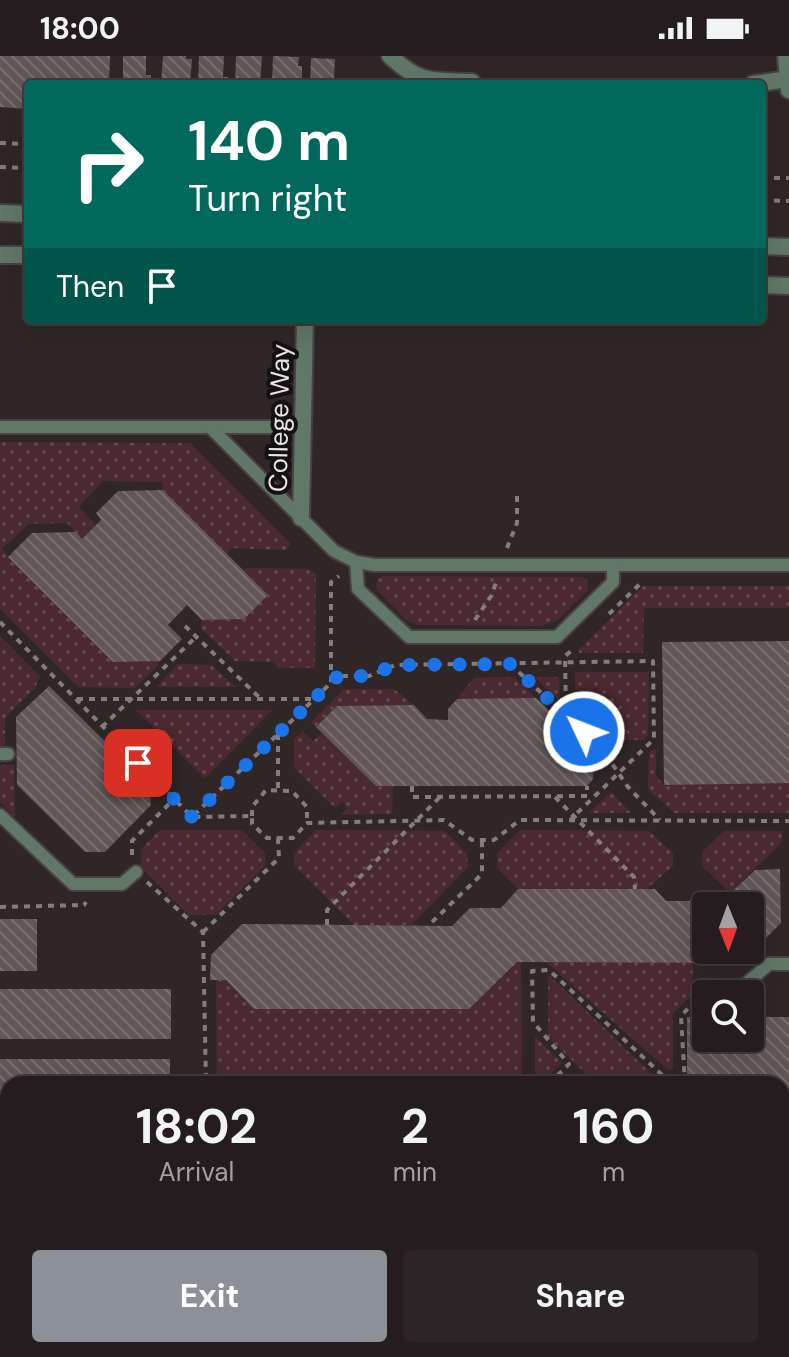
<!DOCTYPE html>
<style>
:root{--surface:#241c1e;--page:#2c2527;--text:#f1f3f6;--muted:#a3a1a4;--line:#413a3c;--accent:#8c9099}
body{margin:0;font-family:"DM Sans",sans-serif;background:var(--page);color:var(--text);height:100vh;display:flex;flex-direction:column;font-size:30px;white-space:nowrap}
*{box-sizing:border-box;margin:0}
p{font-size:26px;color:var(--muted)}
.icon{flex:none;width:44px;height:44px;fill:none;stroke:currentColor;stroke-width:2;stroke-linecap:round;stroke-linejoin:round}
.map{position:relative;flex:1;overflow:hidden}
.sheet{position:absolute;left:0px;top:1020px;width:790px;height:282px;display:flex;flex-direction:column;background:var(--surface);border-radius:24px 24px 0 0;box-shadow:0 8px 32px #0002,0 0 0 2px var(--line)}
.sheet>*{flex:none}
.hud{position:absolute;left:24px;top:24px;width:742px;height:244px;border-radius:8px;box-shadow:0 8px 32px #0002,0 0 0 2px var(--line);background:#00695c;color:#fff;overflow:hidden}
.needle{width:52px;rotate:179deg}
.buttons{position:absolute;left:692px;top:836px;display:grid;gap:16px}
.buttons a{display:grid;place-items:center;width:72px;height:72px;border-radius:8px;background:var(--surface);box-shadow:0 8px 32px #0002,0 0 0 2px var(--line);font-size:40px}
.pin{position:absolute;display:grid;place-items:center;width:68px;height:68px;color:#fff;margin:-34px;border-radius:16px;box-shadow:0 4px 12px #0006}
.me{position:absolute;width:88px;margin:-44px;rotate:313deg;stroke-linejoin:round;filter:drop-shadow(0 0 6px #0008)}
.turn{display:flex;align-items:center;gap:28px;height:168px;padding:0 32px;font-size:36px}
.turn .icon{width:104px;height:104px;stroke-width:2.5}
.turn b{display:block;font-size:56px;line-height:68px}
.then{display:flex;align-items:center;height:76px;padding:0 32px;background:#0003;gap:16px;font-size:30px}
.eta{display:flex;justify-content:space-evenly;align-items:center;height:136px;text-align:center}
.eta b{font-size:48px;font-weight:700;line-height:56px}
.button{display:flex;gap:16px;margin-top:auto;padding:16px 32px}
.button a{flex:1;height:92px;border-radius:8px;background:var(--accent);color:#fff;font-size:32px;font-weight:700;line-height:92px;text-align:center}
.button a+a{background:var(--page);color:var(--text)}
.status{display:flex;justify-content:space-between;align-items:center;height:56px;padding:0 40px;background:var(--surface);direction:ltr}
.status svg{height:22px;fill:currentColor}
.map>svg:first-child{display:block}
.grass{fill:url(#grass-dots)}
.building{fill:url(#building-back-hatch);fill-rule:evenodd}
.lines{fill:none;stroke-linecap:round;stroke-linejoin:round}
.service-casing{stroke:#4a4142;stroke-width:16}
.minor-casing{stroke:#4a4142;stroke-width:20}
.tertiary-casing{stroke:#4a4142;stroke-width:20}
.path{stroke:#847c7d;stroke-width:4;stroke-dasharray:6 6;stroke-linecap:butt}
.service{stroke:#617768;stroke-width:12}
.minor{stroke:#617768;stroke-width:16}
.tertiary{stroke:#617768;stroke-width:16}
.path-bridge{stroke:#847c7d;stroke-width:4;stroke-dasharray:6 6;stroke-linecap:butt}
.route{stroke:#1a73e8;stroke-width:14;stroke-dasharray:0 25.2}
.labels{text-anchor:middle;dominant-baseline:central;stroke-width:8;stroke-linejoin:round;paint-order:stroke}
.street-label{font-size:26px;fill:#ebe4e5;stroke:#151011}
</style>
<div class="status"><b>18:00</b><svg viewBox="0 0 49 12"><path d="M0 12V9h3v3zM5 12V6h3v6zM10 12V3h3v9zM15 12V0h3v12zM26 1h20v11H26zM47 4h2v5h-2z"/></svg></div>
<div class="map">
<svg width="789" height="1301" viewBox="0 0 789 1301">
<defs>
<pattern id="grass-dots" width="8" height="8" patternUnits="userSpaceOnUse" patternTransform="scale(2)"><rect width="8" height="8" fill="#4a2a30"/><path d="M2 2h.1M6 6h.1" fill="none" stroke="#64494e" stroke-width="1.8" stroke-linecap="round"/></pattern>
<pattern id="building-back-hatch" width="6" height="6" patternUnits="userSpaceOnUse" patternTransform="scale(2)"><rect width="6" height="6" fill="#625658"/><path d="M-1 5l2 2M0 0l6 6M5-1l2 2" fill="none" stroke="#796e70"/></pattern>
</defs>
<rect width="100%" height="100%" fill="#302628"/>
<g class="grass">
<path d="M0,386l190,1 101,101 -6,6 -53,-2 -5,6 -64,-64 -1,-8 -59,-1 -24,26 17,18 -14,14 -15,-16 -38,1 -27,25 6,8 105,105 47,-1 -4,7 -22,20 -56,-1 -78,-78z"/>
<path d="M247,512l61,1 8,6 -1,93h-36l-6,-6 -38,-1 -34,-32 1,-9 42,-1 24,-24 -24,-25z"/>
<path d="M384,520l198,1 5,3 1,10 -30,30 -17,6 -122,-1 -13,-5 -29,-30c-2,-8 0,-11 7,-14z"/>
<path d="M643,530h146v22h-145l-1,45h-64v-4z"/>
<path d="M0,580l40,40 -5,12 -30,30v30h-5z"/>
<path d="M178,608l34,1 23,22h-79z"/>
<path d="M575,616h74l-1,63 -5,5h-33l-35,-37z"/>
<path d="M513,621l23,21 -79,1 17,-21z"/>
<path d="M535,621h24l1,25z"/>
<path d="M344,633h50l20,16 -77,1 -21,21 -5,-5z"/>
<path d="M136,654h136l-67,68z"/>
<path d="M303,675l10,10 9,-8 54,53h17l-1,28 -52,1 7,-7 -5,-6 -7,6 -41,-41v-28z"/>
<path d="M656,693v27l8,9 125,-2v30h-115l-26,-24 1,-35 2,-4z"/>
<path d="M0,709h14l1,52 -15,-15z"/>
<path d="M611,736l20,21h-42z"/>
<path d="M160,774h82l23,23v13l-49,49h-27l-48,-48 1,-19z"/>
<path d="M316,774l129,1 22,23 1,13 -57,58h-57l-60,-59v-13z"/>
<path d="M520,774l129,1 24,22v13l-26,23h-129l-21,-21v-15z"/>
<path d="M724,775h58v11l-52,51 -27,-26 -1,-15z"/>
<path d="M517,906h4l1,122h-305l-1,-104h10l28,29h215z"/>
<path d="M546,906h147l-1,33 -19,18v55l-4,3z"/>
<path d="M548,918l114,110h-66l-48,-47z"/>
<path d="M535,980l27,27 -21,21h-6z"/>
</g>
<g class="building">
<path d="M0,0h110l-1,28h-81v25l-28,-2z"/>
<path d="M123,0h23v19h5v9h-28z"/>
<path d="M163,0h23v3h6l-2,25h-29z"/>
<path d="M199,0h25l-1,21h5v7h-30z"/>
<path d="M236,0h26l-2,28h-25z"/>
<path d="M273,0l26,1 -1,9h4v18h-30z"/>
<path d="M311,2l24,1 -1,20h5v5h-29z"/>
<path d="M163,434l105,105 -24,24 -42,1 -15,-15 -19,20 14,14 -22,22 -47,1 -105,-105 24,-24 44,-1 6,7 19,-19 -5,-7 22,-22z"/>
<path d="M789,585v142l-125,2 -2,-143z"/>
<path d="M49,630l101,100 1,19 -46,47h-20l-68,-67 -1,-68z"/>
<path d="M536,642l58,55 -1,26 -6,7h-211l-60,-59 21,-21 77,-1 13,14 21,1v-11l9,-10z"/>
<path d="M780,813l1,54 -40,40 -224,-1 -48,47h-215l-28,-29h-16l1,-25 31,-31 210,2 18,-18h31l17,-19h137l11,12h56l33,-31zM706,850h44v44h-44z"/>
<rect x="0" y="863" width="37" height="52"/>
<rect x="0" y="933" width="171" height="50"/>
<path d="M687,961h19v21h44v-21h39v71h-7v-4h-86l-9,-9z"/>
<path d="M0,1003h170v25h-162v25h-8z"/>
<rect x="782" y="1058" width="7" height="146"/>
</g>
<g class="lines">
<defs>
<g id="service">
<path d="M0,371h303"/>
<path d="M210,371l124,124 22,11 19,3h414"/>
<path d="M356,506l2,27 51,48h148l56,-55v-17"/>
<path d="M0,698h8"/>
<path d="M0,759l73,69h49l14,-12"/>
<path d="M734,938l35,-30h20"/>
<path d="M0,1090h8"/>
<path d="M782,1242h7"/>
</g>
<g id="minor">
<path d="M390,0c31,29 42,24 82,26"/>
<path d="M786,0l3,34"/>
<path d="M753,28l36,-5"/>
<path d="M301,462l4,-198"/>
<path d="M101,1301v-7"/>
</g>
<g id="tertiary">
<path d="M0,157l28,1"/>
<path d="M762,190l27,1"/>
<path d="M0,199h28"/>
<path d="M762,229l27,1"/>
</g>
</defs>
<use href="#service" class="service-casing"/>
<use href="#minor" class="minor-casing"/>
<use href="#tertiary" class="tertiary-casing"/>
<g class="path">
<path d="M490,27l60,1"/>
<path d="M0,87l28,1"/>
<path d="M0,111l28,1"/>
<path d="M762,122h27"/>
<path d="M762,144l27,1"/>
<path d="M507,492l10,-25v-32"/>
<path d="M609,558l34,-33"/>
<path d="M475,564l16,-24 5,-13"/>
<path d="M0,566l192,195 60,-1v8l15,14h26l14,-15 137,-3 28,20h22l26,-20 269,1"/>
<path d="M185,570l76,73"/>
<path d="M510,608l92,85 26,38 32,33"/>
<path d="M331,626v-100l8,-6"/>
<path d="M77,643h235"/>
<path d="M566,659l-1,-59 6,-5"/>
<path d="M102,671l94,-90"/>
<path d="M278,678v56"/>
<path d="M412,730v11l175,-1v-10"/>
<path d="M194,759l144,-139h31l26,-11 258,-4 1,78 -83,80"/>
<path d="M252,760v-9l14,-17 26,1 15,16v16"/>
<path d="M132,799v-14l42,-42"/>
<path d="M147,826l56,50 3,152"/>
<path d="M0,851l84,-2 2,-3"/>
<path d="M432,866l50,-48v-34"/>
<path d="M203,876l76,-74 -1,-20"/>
<path d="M549,1028l20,-20 -36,-42 -1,-51 17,-1 123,114"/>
<path d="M685,1028l-4,-68 13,-14 12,1"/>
<path d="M0,1116h8"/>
<path d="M0,1239l8,-1"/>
<path d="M478,1294v7"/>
<path d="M156,1301v-7"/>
<path d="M744,1301v-7"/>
</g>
<use href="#service" class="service"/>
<use href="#minor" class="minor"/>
<use href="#tertiary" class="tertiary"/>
<g class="path-bridge">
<path d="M555,741l79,80 1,12"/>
<path d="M327,869v-15l113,-113"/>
</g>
</g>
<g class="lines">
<path class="route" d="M138,707l54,54 146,-141h31l26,-11 115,-1 74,68"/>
</g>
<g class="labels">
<g class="street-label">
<text transform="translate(279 362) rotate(-89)">College Way</text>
</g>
</g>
</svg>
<div class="buttons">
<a><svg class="needle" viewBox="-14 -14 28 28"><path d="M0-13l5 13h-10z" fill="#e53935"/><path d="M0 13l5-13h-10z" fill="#a3a1a4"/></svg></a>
<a><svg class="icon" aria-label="search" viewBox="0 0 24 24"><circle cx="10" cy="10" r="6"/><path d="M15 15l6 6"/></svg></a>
</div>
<div class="pin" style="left:138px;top:707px;background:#d93025"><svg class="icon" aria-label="arrive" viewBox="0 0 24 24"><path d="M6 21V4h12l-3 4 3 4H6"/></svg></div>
<svg class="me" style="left:584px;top:676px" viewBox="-20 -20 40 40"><circle r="17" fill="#1a73e8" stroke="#fff" stroke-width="3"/><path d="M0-11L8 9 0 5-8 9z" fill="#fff"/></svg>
<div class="hud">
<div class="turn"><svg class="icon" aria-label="right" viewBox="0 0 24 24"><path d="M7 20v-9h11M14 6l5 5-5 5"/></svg><div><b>140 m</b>Turn right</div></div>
<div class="then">Then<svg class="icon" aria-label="arrive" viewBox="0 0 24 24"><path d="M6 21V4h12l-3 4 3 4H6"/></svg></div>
</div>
<section class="sheet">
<div class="eta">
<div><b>18:02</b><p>Arrival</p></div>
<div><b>2</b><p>min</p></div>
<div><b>160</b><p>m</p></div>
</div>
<div class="button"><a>Exit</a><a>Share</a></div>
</section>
</div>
